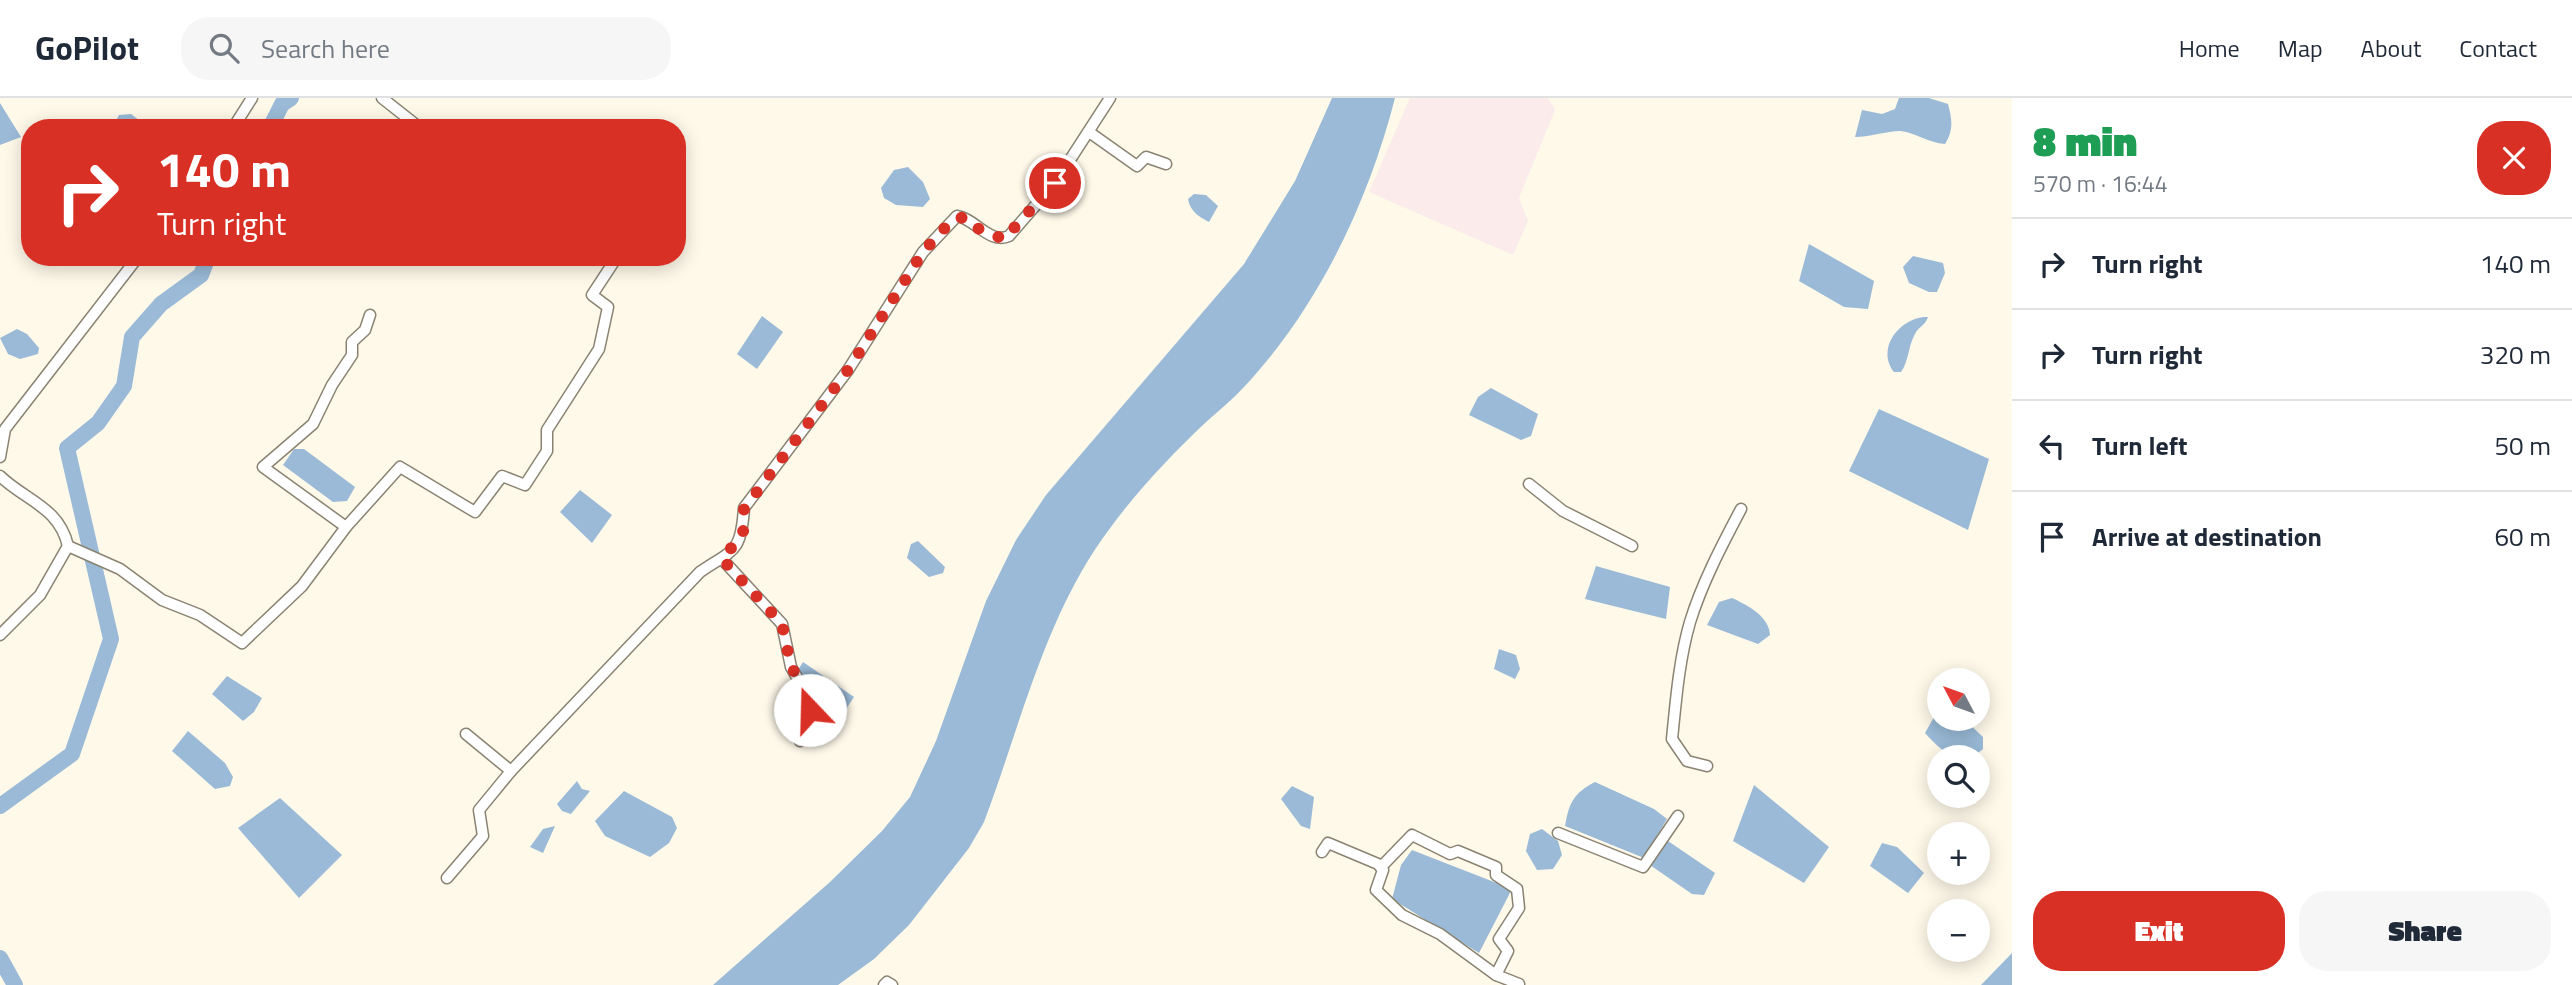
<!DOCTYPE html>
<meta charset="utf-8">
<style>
:root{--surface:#fff;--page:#f6f6f7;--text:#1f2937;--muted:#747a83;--line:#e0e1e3;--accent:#d93025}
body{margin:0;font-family:"Titillium Web",sans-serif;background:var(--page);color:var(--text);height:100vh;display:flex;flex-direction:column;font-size:26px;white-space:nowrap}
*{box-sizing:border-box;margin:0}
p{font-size:23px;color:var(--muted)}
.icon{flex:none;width:38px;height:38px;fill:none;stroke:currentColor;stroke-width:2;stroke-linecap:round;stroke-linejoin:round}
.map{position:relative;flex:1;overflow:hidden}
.details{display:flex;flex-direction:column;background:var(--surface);width:560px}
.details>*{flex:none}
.top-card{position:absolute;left:21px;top:21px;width:665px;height:147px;border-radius:28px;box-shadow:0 4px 18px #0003;background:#d93025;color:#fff;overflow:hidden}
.needle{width:46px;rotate:311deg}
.tools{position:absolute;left:1927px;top:570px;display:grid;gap:14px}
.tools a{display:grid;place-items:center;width:63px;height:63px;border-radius:50%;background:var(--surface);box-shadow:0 4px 18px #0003;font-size:35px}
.pin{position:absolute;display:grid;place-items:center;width:60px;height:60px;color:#fff;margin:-30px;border:4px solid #fff;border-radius:50%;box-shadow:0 2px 7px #0007}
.me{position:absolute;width:77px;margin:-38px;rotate:339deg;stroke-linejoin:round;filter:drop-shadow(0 0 5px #0008)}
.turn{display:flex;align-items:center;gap:24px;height:147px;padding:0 21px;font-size:32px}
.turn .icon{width:91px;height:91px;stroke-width:2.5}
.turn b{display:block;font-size:49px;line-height:60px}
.round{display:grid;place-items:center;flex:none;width:74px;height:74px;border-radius:28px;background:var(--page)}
.head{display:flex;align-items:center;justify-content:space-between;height:119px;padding:0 21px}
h1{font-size:42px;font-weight:800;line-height:52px;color:#1e9e55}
.action{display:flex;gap:14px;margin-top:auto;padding:14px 21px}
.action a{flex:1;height:80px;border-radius:28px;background:var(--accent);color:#fff;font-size:28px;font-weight:800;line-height:80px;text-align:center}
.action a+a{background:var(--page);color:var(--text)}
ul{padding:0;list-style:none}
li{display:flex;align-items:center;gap:21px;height:91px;padding:0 21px;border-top:2px solid var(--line)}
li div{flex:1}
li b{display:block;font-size:26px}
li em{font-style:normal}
header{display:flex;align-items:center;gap:42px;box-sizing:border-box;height:98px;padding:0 35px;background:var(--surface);border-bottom:2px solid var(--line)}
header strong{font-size:33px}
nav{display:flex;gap:38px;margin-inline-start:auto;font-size:24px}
.search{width:490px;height:63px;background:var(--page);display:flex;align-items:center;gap:18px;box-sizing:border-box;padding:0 24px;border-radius:28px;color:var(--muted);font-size:26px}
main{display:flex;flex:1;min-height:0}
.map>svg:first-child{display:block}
.industrial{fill:#fbebeb}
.water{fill:#9abad7}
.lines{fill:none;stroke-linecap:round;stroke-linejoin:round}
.river{stroke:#9abad7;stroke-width:16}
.street-casing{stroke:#8a8372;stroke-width:13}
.street{stroke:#fff;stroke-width:10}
.route{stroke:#d93025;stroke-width:12;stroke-dasharray:0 21.6}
</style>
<header>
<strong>GoPilot</strong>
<div class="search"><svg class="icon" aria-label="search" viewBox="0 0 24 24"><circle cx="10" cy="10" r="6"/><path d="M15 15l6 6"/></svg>Search here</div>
<nav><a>Home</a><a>Map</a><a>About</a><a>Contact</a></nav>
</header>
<main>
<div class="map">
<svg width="2012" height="887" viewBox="0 0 2012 887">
<rect width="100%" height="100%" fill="#fff9ea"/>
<path class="industrial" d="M1410,0h138l7,12 -36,88 9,23 -15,34 -144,-63z"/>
<g class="water">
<path d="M1332,0h63c-27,105 -77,210 -151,289 -12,13 -26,24 -39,36 -41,39 -80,81 -111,128 -53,82 -76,181 -110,271l-15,26 -60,77 -35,34 -36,26h-125l117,-103 52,-51 28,-34 26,-56 50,-140 30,-61 30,-45 198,-231 51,-83z"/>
<path d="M1899,0h30l19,6c4,15 6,26 -3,40 -16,-1 -29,-11 -44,-13 -9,-1 -33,6 -46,6l7,-27 20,4 13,-5z"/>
<path d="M0,5l21,34 -21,8z"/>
<path d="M131,16l18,14h-37l7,-13z"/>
<path d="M908,69l15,15 7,17 -7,8 -27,-2 -12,-7 -3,-10 13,-18z"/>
<path d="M1194,96l12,1 12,11 -9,16c-10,-5 -19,-11 -21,-23z"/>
<path d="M1809,146l65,37 -6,28 -24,-2 -45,-26z"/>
<path d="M1913,158l30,7 2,10 -8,19h-8l-20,-9 -6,-16z"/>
<path d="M762,218l21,16 -26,37 -20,-15z"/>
<path d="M1928,219c-3,9 -9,9 -13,17 -7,12 -6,27 -14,38h-7c-19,-25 8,-56 34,-55z"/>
<path d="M17,231l10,5 12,14 -1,6 -18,5 -12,-5 -8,-16z"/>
<path d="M1491,290l47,26 -7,22 -10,4 -52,-25 9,-18z"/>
<path d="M1879,311l110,50 -21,71 -119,-59z"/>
<path d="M294,351h10l51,38 -8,14 -14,1 -50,-37z"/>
<path d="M580,392l32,25 -20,28 -32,-31z"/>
<path d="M918,443l27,26 -2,6 -14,4 -22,-19 4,-14z"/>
<path d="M1596,468l74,21 -4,32 -81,-20z"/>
<path d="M1732,500c15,7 37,18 38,37l-12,9 -51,-19 12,-23z"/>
<path d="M1499,551l17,6 4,14 -5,10 -21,-10z"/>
<path d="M803,564l51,35 -8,12 -44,-31 -4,-8z"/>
<path d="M227,578l35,22 -8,14 -11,9 -31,-27z"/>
<path d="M1939,616v5h25l19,18v12c-23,20 -41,3 -58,-16l9,-16z"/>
<path d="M188,633l37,32 8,14 -3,9 -15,3 -43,-38z"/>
<path d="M577,683l5,8 8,2 -19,23 -9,-3 -5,-7z"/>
<path d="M1595,684l59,27 13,10 -23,39 -79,-32c4,-24 9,-33 30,-44z"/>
<path d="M1754,687l75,62 -25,36 -71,-42z"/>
<path d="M1292,688l22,11 -4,32 -9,-3 -20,-27z"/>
<path d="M624,693l48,26 5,11 -8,15 -19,14 -45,-21 -10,-15z"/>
<path d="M280,700l62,57 -43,43 -61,-70z"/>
<path d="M555,728l-12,27 -13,-6 13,-18z"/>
<path d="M1542,731l16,12 4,14 -9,14 -16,1 -11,-19 4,-17z"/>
<path d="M1668,743l47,32 -11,22 -12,-1 -42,-29z"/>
<path d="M1882,745l15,4 27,26 -16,20 -38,-27z"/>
<path d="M1412,752l100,39 -33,64 -87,-54 9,-34z"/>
<path d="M2012,855v32h-31z"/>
</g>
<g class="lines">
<g class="river">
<path d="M270,30l12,-24 9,-6"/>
<path d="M0,708l72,-52 39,-115 -44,-191 31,-25 26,-37 8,-49 29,-33 40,-29 7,-18"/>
<path d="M0,860l15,27"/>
</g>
<defs>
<g id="street">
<path d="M382,0l38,30"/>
<path d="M233,30l19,-30"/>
<path d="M1089,34l48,34 9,-9 20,7"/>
<path d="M0,359l5,-28 133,-172"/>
<path d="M0,378c26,25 59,31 68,70l52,23 42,31 38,15 42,28 60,-57 44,-59 54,-60 75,45 27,-36 23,9 22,-34v-21l52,-81 9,-42 -16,-12 25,-38"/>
<path d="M1529,386l34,27 69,35"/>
<path d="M346,429l-83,-60 50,-43 19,-39 20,-30v-13l13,-12 5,-15"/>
<path d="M722,461l60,65 9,43 20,35 -11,39"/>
<path d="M0,537l40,-40 28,-49"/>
<path d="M466,636l45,37"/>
<path d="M1707,668l-20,-5 -15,-22c4,-39 7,-79 18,-117 12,-39 32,-77 51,-113"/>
<path d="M1558,735l85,34 35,-51"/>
<path d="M1322,754l6,-9 50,21 5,6 -7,20 26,25 38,19 56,41 23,9"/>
<path d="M1381,769l31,-32 38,19 8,-3 38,16v8l21,14 2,19 -20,31 9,12 -12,24"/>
<path d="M447,780l36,-42 -4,-26 32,-39 189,-199c34,-23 41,-19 44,-64l104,-138 75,-118 34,-36c17,2 33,29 52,20l46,-53 55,-85"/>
<path d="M884,887l3,-3 5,3"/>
</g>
</defs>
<use href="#street" class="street-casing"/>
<use href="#street" class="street"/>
</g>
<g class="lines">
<path class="route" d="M810,612l-3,-19 -16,-24 -9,-43 -60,-65 21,-25 1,-25 104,-139 75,-118 30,-33 13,-2 14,13 24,9 51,-56"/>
</g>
</svg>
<div class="tools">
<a><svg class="needle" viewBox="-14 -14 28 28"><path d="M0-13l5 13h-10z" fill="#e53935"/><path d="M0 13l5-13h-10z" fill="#747a83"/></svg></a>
<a><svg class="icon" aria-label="search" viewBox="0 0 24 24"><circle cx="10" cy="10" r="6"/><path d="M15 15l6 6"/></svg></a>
<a>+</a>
<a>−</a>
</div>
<div class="pin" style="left:1055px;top:85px;background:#d93025"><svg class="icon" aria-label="arrive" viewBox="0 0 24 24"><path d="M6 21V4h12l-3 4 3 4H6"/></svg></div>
<svg class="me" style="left:810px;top:612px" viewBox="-20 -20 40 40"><circle r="19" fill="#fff"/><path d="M0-13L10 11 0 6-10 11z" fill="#d93025"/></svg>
<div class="top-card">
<div class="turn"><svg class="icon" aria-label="right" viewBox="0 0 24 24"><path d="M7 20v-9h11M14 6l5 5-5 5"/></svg><div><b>140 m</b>Turn right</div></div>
</div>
</div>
<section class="details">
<div class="head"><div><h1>8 min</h1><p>570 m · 16:44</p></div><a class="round" style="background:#d93025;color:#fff"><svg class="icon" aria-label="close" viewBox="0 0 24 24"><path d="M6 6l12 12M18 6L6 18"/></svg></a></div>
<ul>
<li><svg class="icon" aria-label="right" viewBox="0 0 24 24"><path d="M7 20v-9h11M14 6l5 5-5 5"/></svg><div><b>Turn right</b></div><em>140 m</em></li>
<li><svg class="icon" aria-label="right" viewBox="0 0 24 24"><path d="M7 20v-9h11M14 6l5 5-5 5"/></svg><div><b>Turn right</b></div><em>320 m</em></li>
<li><svg class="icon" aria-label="left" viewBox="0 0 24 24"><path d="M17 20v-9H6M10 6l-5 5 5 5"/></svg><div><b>Turn left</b></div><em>50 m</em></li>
<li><svg class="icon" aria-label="arrive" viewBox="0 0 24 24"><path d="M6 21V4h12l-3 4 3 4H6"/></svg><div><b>Arrive at destination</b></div><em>60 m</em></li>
</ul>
<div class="action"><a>Exit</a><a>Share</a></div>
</section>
</main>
